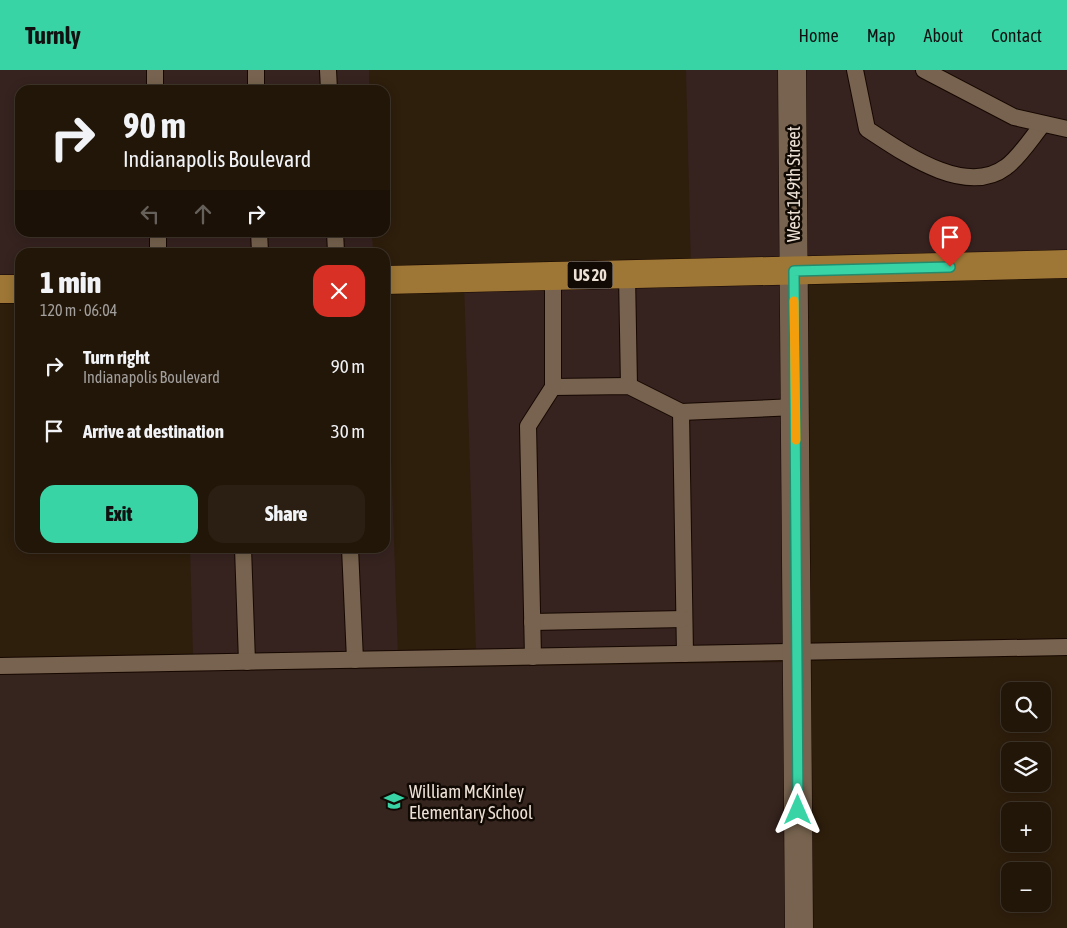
<!DOCTYPE html>
<meta charset="utf-8">
<style>
:root{--surface:#221609;--page:#2a1f12;--text:#f1f3f6;--muted:#a29f9c;--line:#3f352a;--accent:#38d4a6}
body{margin:0;font-family:"Asap Condensed",sans-serif;background:var(--page);color:var(--text);height:100vh;display:flex;flex-direction:column;font-size:19px;white-space:nowrap}
*{box-sizing:border-box;margin:0}
p{font-size:16px;color:var(--muted)}
.icon{flex:none;width:28px;height:28px;fill:none;stroke:currentColor;stroke-width:2;stroke-linecap:round;stroke-linejoin:round}
.map{position:relative;flex:1;overflow:hidden}
.sheet{position:absolute;left:15px;top:178px;width:375px;height:305px;display:flex;flex-direction:column;background:var(--surface);border-radius:15px;box-shadow:0 2px 12px #0003,0 0 0 1px var(--line)}
.sheet>*{flex:none}
.top-card{position:absolute;left:15px;top:15px;width:375px;height:152px;border-radius:15px;box-shadow:0 2px 12px #0003,0 0 0 1px var(--line);background:#221609;color:var(--text);overflow:hidden}
.fabs{position:absolute;left:1001px;top:612px;display:grid;gap:10px}
.fabs a{display:grid;place-items:center;width:50px;height:50px;border-radius:10px;background:var(--surface);box-shadow:0 2px 12px #0003,0 0 0 1px var(--line);font-size:25px}
.pin{position:absolute;display:grid;place-items:center;width:42px;height:42px;color:#fff;margin:-51px -21px;border-radius:50% 50% 50% 0;rotate:-45deg;box-shadow:0 0 5px #0007}
.pin .icon{rotate:45deg}
.me{position:absolute;width:55px;margin:-28px;rotate:0deg;stroke-linejoin:round;filter:drop-shadow(0 0 4px #0008)}
.turn{display:flex;align-items:center;gap:18px;height:105px;padding:0 25px;font-size:22px}
.turn .icon{width:65px;height:65px;stroke-width:2.5}
.turn b{display:block;font-size:35px;line-height:42px}
.lanes{display:flex;align-items:center;height:48px;padding:0 25px;background:#0003;justify-content:center;gap:25px;direction:ltr}
.lanes .off{opacity:.35}
.round{display:grid;place-items:center;flex:none;width:52px;height:52px;border-radius:15px;background:var(--page)}
.overview{display:flex;align-items:center;justify-content:space-between;height:85px;padding:0 25px}
h1{font-size:30px;font-weight:800;line-height:38px}
.action{display:flex;gap:10px;margin-top:auto;padding:10px 25px}
.action a{flex:1;height:58px;border-radius:15px;background:var(--accent);color:#111;font-size:20px;font-weight:800;line-height:58px;text-align:center}
.action a+a{background:var(--page);color:var(--text)}
ul{padding:0;list-style:none}
li{display:flex;align-items:center;gap:15px;height:65px;padding:0 25px}
li div{flex:1}
li b{display:block;font-size:19px}
li em{font-style:normal}
header{display:flex;align-items:center;gap:30px;box-sizing:border-box;height:70px;padding:0 25px;background:var(--accent);color:#111}
header strong{font-size:24px}
nav{display:flex;gap:28px;margin-inline-start:auto;font-size:18px}
.map>svg:first-child{display:block}
.commercial{fill:#362320}
.education{fill:#36241e}
.lines{fill:none;stroke-linecap:round;stroke-linejoin:round}
.service-casing{stroke:#160700;stroke-width:18}
.minor-casing{stroke:#160700;stroke-width:29}
.primary-casing{stroke:#160700;stroke-width:29}
.service{stroke:#77634f;stroke-width:16}
.minor{stroke:#77634f;stroke-width:28}
.primary{stroke:#9e7736;stroke-width:28}
.route-casing{stroke:#248a6c;stroke-width:12}
.route{stroke:#38d4a6;stroke-width:9}
.slow{stroke:#f59e0b;stroke-width:9}
.labels{text-anchor:middle;dominant-baseline:central;stroke-width:5;stroke-linejoin:round;paint-order:stroke}
.shield{fill:#110a04;stroke:#aba097;stroke-width:1}
.shield-label{font-size:16px;font-weight:bold;fill:#ede1d6}
.street-label{font-size:18px;fill:#ede1d6;stroke:#110a04}
.poi-label{font-size:18px;fill:#ede1d6;stroke:#110a04;text-anchor:start}
</style>
<header>
<strong>Turnly</strong>
<nav><a>Home</a><a>Map</a><a>About</a><a>Contact</a></nav>
</header>
<div class="map">
<svg width="1067" height="858" viewBox="0 0 1067 858">
<rect width="100%" height="100%" fill="#2e1e0c"/>
<g class="commercial">
<path d="M0,0h369v20h-349v142l352,1 1,19h-353v31l-20,1z"/>
<path d="M686,0h101l1,195 -97,3z"/>
<path d="M795,0h272v191l-270,6z"/>
<path d="M790,207l2,372 -316,4 -12,-370z"/>
<path d="M385,215l13,371h-205l-3,-108h195z"/>
</g>
<path class="education" d="M788,592l1,266h-789v-254z"/>
<g class="lines">
<defs>
<g id="service">
<path d="M155,0v20"/>
<path d="M256,0v20"/>
<path d="M328,0l1,20"/>
<path d="M855,0l12,59c34,22 98,69 139,38 13,-9 27,-31 37,-43"/>
<path d="M924,0l90,47 53,12"/>
<path d="M158,162v20"/>
<path d="M259,162l1,20"/>
<path d="M335,162l1,20"/>
<path d="M627,205l2,111"/>
<path d="M553,317l76,-1 52,26 115,-5"/>
<path d="M681,342l4,242"/>
<path d="M243,478l4,114"/>
<path d="M350,478l5,112"/>
<path d="M532,552l152,-3"/>
<path d="M533,587l-5,-231 25,-39v-111"/>
<path d="M0,596l1067,-19"/>
</g>
<path id="minor" d="M792,0l7,858"/>
<g id="primary">
<path d="M385,210l682,-16"/>
<path d="M0,219h20"/>
</g>
</defs>
<use href="#service" class="service-casing"/>
<use href="#minor" class="minor-casing"/>
<use href="#primary" class="primary-casing"/>
<use href="#service" class="service"/>
<use href="#minor" class="minor"/>
<use href="#primary" class="primary"/>
</g>
<g class="lines">
<defs>
<path id="route" d="M798,740l-4,-539 156,-4"/>
</defs>
<use href="#route" class="route-casing"/>
<use href="#route" class="route"/>
<path class="slow" d="M794,231l2,139"/>
</g>
<defs>
<symbol id="school-bare" viewBox="-9 -9 18 18"><path d="M0-5L7-2L0 1L-7-2ZM-4 1L0 2.5L4 1V4Q0 6-4 4Z" fill="#38d4a6" stroke="#110a04" stroke-width="2.5" paint-order="stroke"/></symbol>
</defs>
<g fill-rule="evenodd">
<use href="#school-bare" x="380" y="717" width="28" height="28"/>
</g>
<g class="labels">
<rect class="shield" x="567.5" y="191.5" width="45" height="27" rx="4"/>
<g class="shield-label">
<text x="590" y="205">US 20</text>
</g>
<g class="street-label">
<text transform="translate(793 114) rotate(-90)">West 149th Street</text>
</g>
<g class="poi-label">
<text x="409" y="721">William McKinley<tspan x="409" dy="21">Elementary School</tspan></text>
</g>
</g>
</svg>
<div class="fabs">
<a><svg class="icon" aria-label="search" viewBox="0 0 24 24"><circle cx="10" cy="10" r="6"/><path d="M15 15l6 6"/></svg></a>
<a><svg class="icon" aria-label="layers" viewBox="0 0 24 24"><path d="M12 4l9 5-9 5-9-5zM3 14l9 5 9-5"/></svg></a>
<a>+</a>
<a>−</a>
</div>
<div class="pin" style="left:950px;top:197px;background:#d93025"><svg class="icon" aria-label="arrive" viewBox="0 0 24 24"><path d="M6 21V4h12l-3 4 3 4H6"/></svg></div>
<svg class="me" style="left:798px;top:740px" viewBox="-20 -20 40 40"><path d="M0-17L14 15 0 8-14 15z" fill="#38d4a6" stroke="#fff" stroke-width="4"/></svg>
<div class="top-card">
<div class="turn"><svg class="icon" aria-label="right" viewBox="0 0 24 24"><path d="M7 20v-9h11M14 6l5 5-5 5"/></svg><div><b>90 m</b>Indianapolis Boulevard</div></div>
<div class="lanes"><svg class="icon off" aria-label="left" viewBox="0 0 24 24"><path d="M17 20v-9H6M10 6l-5 5 5 5"/></svg><svg class="icon off" aria-label="ahead" viewBox="0 0 24 24"><path d="M12 20V5M6 11l6-6 6 6"/></svg><svg class="icon" aria-label="right" viewBox="0 0 24 24"><path d="M7 20v-9h11M14 6l5 5-5 5"/></svg></div>
</div>
<section class="sheet">
<div class="overview"><div><h1>1 min</h1><p>120 m · 06:04</p></div><a class="round" style="background:#d93025;color:#fff"><svg class="icon" aria-label="close" viewBox="0 0 24 24"><path d="M6 6l12 12M18 6L6 18"/></svg></a></div>
<ul>
<li><svg class="icon" aria-label="right" viewBox="0 0 24 24"><path d="M7 20v-9h11M14 6l5 5-5 5"/></svg><div><b>Turn right</b><p>Indianapolis Boulevard</p></div><em>90 m</em></li>
<li><svg class="icon" aria-label="arrive" viewBox="0 0 24 24"><path d="M6 21V4h12l-3 4 3 4H6"/></svg><div><b>Arrive at destination</b></div><em>30 m</em></li>
</ul>
<div class="action"><a>Exit</a><a>Share</a></div>
</section>
</div>
